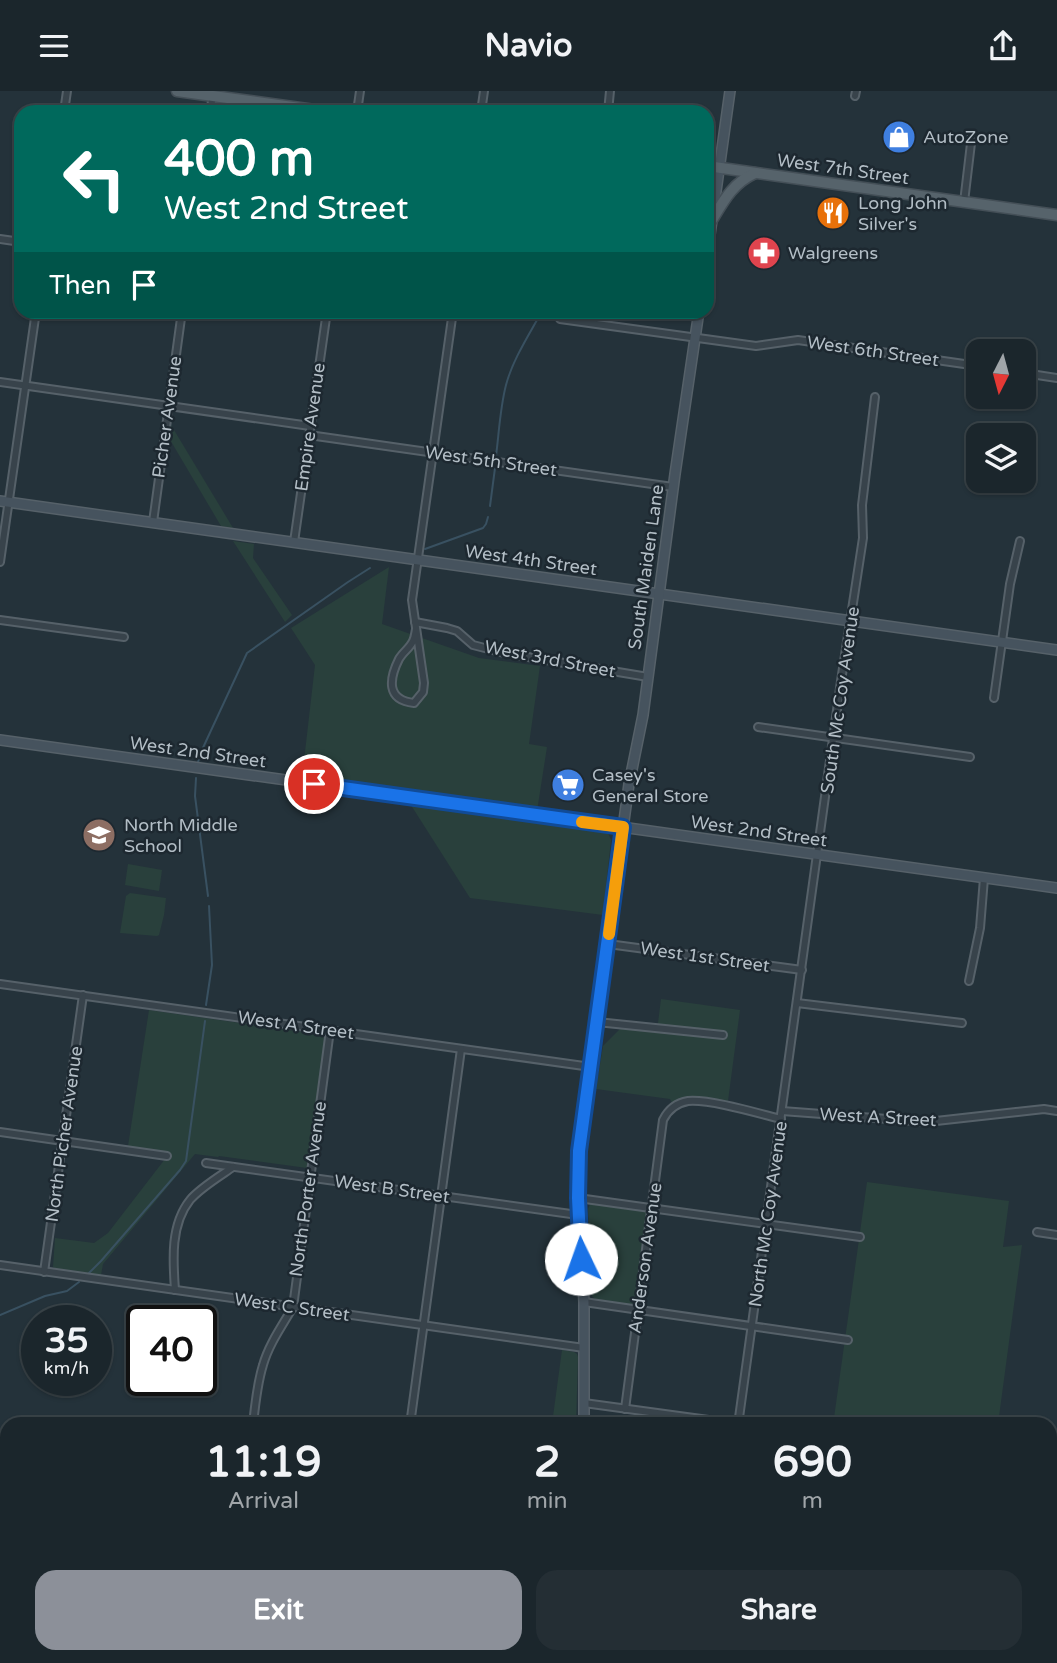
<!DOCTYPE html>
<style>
:root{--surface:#1b262c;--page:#242e34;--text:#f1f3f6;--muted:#a0a5a9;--line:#394348;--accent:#8c9099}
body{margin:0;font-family:"Varela Round",sans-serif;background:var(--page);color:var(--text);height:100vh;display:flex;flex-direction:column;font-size:26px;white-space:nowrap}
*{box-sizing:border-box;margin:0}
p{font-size:23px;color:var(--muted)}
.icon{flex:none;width:38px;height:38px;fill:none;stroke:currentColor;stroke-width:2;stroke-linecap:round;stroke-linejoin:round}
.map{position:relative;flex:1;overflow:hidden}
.drawer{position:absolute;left:0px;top:1326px;width:1057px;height:247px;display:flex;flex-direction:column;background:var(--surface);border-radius:21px 21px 0 0;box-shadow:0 2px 5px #0004,0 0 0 2px var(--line)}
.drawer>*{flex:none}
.top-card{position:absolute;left:14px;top:14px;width:700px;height:214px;border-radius:21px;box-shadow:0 2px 5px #0004,0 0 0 2px var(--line);background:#00695c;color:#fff;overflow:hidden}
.needle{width:46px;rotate:186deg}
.tools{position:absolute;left:966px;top:248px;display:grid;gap:14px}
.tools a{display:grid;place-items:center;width:70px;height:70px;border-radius:14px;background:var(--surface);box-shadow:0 2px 5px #0004,0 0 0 2px var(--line);font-size:35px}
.speed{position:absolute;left:21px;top:1214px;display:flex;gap:14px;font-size:35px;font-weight:700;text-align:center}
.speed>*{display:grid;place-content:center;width:91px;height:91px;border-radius:50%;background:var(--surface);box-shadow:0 2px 5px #0004,0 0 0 2px var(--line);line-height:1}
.speed small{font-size:18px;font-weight:400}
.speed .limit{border:4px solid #111;border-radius:10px;background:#fff;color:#111}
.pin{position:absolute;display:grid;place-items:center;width:60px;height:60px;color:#fff;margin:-30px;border:4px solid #fff;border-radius:50%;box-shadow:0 2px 7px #0007}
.me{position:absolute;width:77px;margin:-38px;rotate:357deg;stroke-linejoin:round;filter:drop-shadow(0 0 5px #0008)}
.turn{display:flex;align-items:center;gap:24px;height:147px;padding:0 35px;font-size:32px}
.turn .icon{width:91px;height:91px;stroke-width:2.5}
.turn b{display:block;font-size:49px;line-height:60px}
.then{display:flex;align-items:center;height:66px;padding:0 35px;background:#0003;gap:14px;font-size:26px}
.eta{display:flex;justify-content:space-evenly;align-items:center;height:119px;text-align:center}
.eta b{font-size:42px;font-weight:700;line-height:49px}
.button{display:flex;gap:14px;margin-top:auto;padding:14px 35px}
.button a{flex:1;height:80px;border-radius:21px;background:var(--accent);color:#fff;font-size:28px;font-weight:700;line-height:80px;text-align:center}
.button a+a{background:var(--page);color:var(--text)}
header{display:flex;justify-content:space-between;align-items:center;height:91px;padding:0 35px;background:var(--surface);font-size:32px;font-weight:700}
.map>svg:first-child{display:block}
.green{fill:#29403c}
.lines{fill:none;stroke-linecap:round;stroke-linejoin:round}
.stream{stroke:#395161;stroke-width:2}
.street-casing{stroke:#566169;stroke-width:10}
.secondary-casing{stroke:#566169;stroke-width:12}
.primary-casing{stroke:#444f57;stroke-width:13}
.street{stroke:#38434b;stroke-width:6}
.secondary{stroke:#46535e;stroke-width:9}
.primary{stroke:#56636b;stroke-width:10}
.route-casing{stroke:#114b97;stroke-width:18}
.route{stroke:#1a73e8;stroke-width:12}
.slow{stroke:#f59e0b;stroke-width:12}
.labels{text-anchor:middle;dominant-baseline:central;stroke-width:5;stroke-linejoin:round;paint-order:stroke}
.poi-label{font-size:18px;fill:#b3bec6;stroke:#1d2830;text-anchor:start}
.street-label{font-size:18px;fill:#b3bec6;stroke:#1d2830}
</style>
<header><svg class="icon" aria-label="menu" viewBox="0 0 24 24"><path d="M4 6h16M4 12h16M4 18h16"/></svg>Navio<svg class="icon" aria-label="share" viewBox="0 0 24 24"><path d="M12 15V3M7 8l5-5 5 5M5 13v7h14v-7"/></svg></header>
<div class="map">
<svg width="1057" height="1572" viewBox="0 0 1057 1572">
<rect width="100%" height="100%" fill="#24323a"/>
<g class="green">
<path d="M171,334l62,103 -12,-2 -52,-88z"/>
<path d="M233,450l21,3 -1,14 39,57 -7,7z"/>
<path d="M389,476l-7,57 97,34 61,8 -11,78 18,3 -10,64 -235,-33 13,-113 -24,-37z"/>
<path d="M409,711l199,31 3,7 -8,75 -133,-17z"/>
<path d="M128,773l34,6 -3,21 -34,-6z"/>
<path d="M130,802l36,5 -2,17 -5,20 -2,1 -37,-3 6,-37z"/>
<path d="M661,908l79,11 -12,91 -44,-4 -12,6 -2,-4 -74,-10 7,-43 18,-18 36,3z"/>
<path d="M149,919l174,25 2,1 -18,132 -88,-12 -1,1 -23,-3 -92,110 -2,11 -46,-7 -2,-1 2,-29 39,5 14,-10 57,-74 3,-7 -40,-6z"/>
<path d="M867,1091l142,19 -6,46 19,-2 -24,179 -165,1z"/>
<path d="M590,1113l57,8 -11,93 -41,-6 -3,-3 -4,-87z"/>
<path d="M562,1259l12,2 3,2 1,3 -2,67h-24z"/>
<path d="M1050,1513l7,1v58h-321l-5,-6h319z"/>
<path d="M0,1536h7v30h116l-1,6h-122z"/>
</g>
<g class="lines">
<g class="stream">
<path d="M496,365c3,-23 4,-48 10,-71 7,-26 23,-50 36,-74"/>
<path d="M490,415l5,-38"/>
<path d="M425,458l58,-21 3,-4 2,-7"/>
<path d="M198,671l3,-10 46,-99 101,-71 22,-14"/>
<path d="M196,687l-1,18 13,100"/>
<path d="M206,914l6,-40 -3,-59"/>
<path d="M89,1182l12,-12 79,-91 6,-9 19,-140"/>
<path d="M0,1224l45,-19 22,-5 12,-9"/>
</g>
<defs>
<g id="street">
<path d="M855,5l1,-5"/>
<path d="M64,21l3,-21"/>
<path d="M210,21l3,-16"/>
<path d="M357,21l3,-21"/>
<path d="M481,21l3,-21"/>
<path d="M608,21l2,-21"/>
<path d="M964,111l8,-67"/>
<path d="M0,148l21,3"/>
<path d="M512,220l8,2"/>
<path d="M560,228l196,27 42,-6 180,26"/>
<path d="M1024,282l33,5"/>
<path d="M0,291l310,44"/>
<path d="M309,344l364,52"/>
<path d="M153,431l29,-211"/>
<path d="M294,451l33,-231"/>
<path d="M0,471l36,-251"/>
<path d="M0,529l124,17"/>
<path d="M415,531l32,6 10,3 16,14 31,8 144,24"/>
<path d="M416,538c-1,5 -1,8 -3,12 -3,7 -10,11 -14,18 -10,20 -13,41 15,44l9,-11 1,-9 -12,-83 41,-289"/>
<path d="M994,607l16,-114 10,-43"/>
<path d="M758,636l212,30"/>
<path d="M608,853l194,26"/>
<path d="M969,890l11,-53 4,-50"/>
<path d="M0,893l591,83"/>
<path d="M797,912l165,20"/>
<path d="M597,931l126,13"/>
<path d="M782,1020l145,11 117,-13 13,2"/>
<path d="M0,1041l167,24"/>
<path d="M206,1072l372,52"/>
<path d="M578,1107l282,39"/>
<path d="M1037,1141l20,3"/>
<path d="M0,1174l584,83"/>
<path d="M44,1181l39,-277"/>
<path d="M175,1199c-2,-29 -5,-65 15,-90 10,-12 30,-24 43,-33"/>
<path d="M584,1211l264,38"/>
<path d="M584,1312l154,21"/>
<path d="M625,1318l38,-289c5,-10 13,-17 25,-19 22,-2 69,12 93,18"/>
<path d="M253,1334c2,-20 4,-41 10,-60 6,-21 19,-39 30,-58l37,-277"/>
<path d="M410,1334l51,-376"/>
<path d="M738,1334l103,-744 22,-143 -1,-33 13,-108"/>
<path d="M708,1566l5,6"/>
<path d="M406,1572l1,-6"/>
<path d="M506,1572l1,-6"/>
</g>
<g id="secondary">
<path d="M707,165l23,-165"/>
<path d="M0,410l1057,149"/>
<path d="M0,649l1057,148"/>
<path d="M584,1334v-123l-6,-104 1,-47 50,-367 14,-69 32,-241 24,-163"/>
<path d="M1050,1416l7,1"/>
<path d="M332,1572l8,-2 19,2"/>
<path d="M662,1572l5,-6"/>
</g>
<g id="primary">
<path d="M177,0l152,21"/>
<path d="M707,75l350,49"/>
<path d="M712,129c12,-20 21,-37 43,-47"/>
</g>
</defs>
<use href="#street" class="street-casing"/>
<use href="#secondary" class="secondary-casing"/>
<use href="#primary" class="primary-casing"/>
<use href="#street" class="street"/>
<use href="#secondary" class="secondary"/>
<use href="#primary" class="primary"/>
</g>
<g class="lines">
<defs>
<path id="route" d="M314,693l309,43 -44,324 -1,47 3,61"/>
</defs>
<use href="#route" class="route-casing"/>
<use href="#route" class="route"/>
<path class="slow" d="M582,731l41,5 -14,107"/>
</g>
<defs>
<symbol id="shop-disc" viewBox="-11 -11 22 22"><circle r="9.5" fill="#3f7fe0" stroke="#1d2830"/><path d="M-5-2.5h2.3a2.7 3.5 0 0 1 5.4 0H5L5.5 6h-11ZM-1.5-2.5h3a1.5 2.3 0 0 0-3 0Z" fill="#fff"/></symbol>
<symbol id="restaurant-disc" viewBox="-11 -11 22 22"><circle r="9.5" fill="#e8710a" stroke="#1d2830"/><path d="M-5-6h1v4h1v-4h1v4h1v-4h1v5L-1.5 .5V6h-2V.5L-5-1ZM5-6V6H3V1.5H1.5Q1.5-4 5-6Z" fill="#fff"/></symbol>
<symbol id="pharmacy-disc" viewBox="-11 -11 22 22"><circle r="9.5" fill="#e0444e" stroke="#1d2830"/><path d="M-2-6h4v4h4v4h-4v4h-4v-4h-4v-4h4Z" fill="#fff"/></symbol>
<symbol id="supermarket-disc" viewBox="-11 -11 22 22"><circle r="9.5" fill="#3f7fe0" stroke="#1d2830"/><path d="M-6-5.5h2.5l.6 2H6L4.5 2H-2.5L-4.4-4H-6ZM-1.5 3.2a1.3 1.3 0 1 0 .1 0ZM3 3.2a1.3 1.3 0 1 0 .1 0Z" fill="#fff"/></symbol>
<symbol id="school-disc" viewBox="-11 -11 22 22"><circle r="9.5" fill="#8d6e63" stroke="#1d2830"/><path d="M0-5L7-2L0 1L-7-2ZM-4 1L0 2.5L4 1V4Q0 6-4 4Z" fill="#fff"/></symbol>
</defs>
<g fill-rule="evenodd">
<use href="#shop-disc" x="880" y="27" width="38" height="38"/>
<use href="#restaurant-disc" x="814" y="103" width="38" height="38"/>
<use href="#pharmacy-disc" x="745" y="143" width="38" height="38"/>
<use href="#supermarket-disc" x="549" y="675" width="38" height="38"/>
<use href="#school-disc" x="80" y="725" width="38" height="38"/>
</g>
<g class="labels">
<g class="poi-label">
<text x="923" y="46">AutoZone</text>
<text x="858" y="112">Long John<tspan x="858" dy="21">Silver's</tspan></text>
<text x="788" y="162">Walgreens</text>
<text x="592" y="684">Casey's<tspan x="592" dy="21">General Store</tspan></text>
<text x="124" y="734">North Middle<tspan x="124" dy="21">School</tspan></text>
</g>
<g class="street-label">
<text transform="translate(843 78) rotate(8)">West 7th Street</text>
<text transform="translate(873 260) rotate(8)">West 6th Street</text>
<text transform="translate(167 326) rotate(-82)">Picher Avenue</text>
<text transform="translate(310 336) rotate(-82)">Empire Avenue</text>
<text transform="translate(491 370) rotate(8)">West 5th Street</text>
<text transform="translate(531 469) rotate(8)">West 4th Street</text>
<text transform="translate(646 476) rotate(-82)">South Maiden Lane</text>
<text transform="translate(550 568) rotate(11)">West 3rd Street</text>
<text transform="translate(840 609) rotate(-82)">South Mc Coy Avenue</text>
<text transform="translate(198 661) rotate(8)">West 2nd Street</text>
<text transform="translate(759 740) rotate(8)">West 2nd Street</text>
<text transform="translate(705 866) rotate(8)">West 1st Street</text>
<text transform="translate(296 934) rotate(8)">West A Street</text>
<text transform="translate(878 1026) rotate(3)">West A Street</text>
<text transform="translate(64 1043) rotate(-82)">North Picher Avenue</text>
<text transform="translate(308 1098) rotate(-82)">North Porter Avenue</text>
<text transform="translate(392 1098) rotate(8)">West B Street</text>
<text transform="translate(768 1123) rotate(-82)">North Mc Coy Avenue</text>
<text transform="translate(645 1167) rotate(-82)">Anderson Avenue</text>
<text transform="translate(292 1216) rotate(8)">West C Street</text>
</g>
</g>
</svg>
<div class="tools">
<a><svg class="needle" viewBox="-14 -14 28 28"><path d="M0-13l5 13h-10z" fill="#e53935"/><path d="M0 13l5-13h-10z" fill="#a0a5a9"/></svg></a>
<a><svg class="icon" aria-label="layers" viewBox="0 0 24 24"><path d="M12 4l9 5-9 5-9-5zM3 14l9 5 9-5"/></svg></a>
</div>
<div class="speed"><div>35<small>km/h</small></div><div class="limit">40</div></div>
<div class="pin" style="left:314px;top:693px;background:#d93025"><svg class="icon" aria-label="arrive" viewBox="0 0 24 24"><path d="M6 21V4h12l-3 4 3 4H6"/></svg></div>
<svg class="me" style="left:581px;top:1168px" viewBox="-20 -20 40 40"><circle r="19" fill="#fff"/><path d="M0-13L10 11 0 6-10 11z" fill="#1a73e8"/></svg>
<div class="top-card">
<div class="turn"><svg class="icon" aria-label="left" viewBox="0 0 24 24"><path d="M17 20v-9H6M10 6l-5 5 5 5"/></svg><div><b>400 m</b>West 2nd Street</div></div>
<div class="then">Then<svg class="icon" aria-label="arrive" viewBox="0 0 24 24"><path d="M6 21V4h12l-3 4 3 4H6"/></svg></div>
</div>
<section class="drawer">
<div class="eta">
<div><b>11:19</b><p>Arrival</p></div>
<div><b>2</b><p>min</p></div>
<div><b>690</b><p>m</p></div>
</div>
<div class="button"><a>Exit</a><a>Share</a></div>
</section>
</div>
